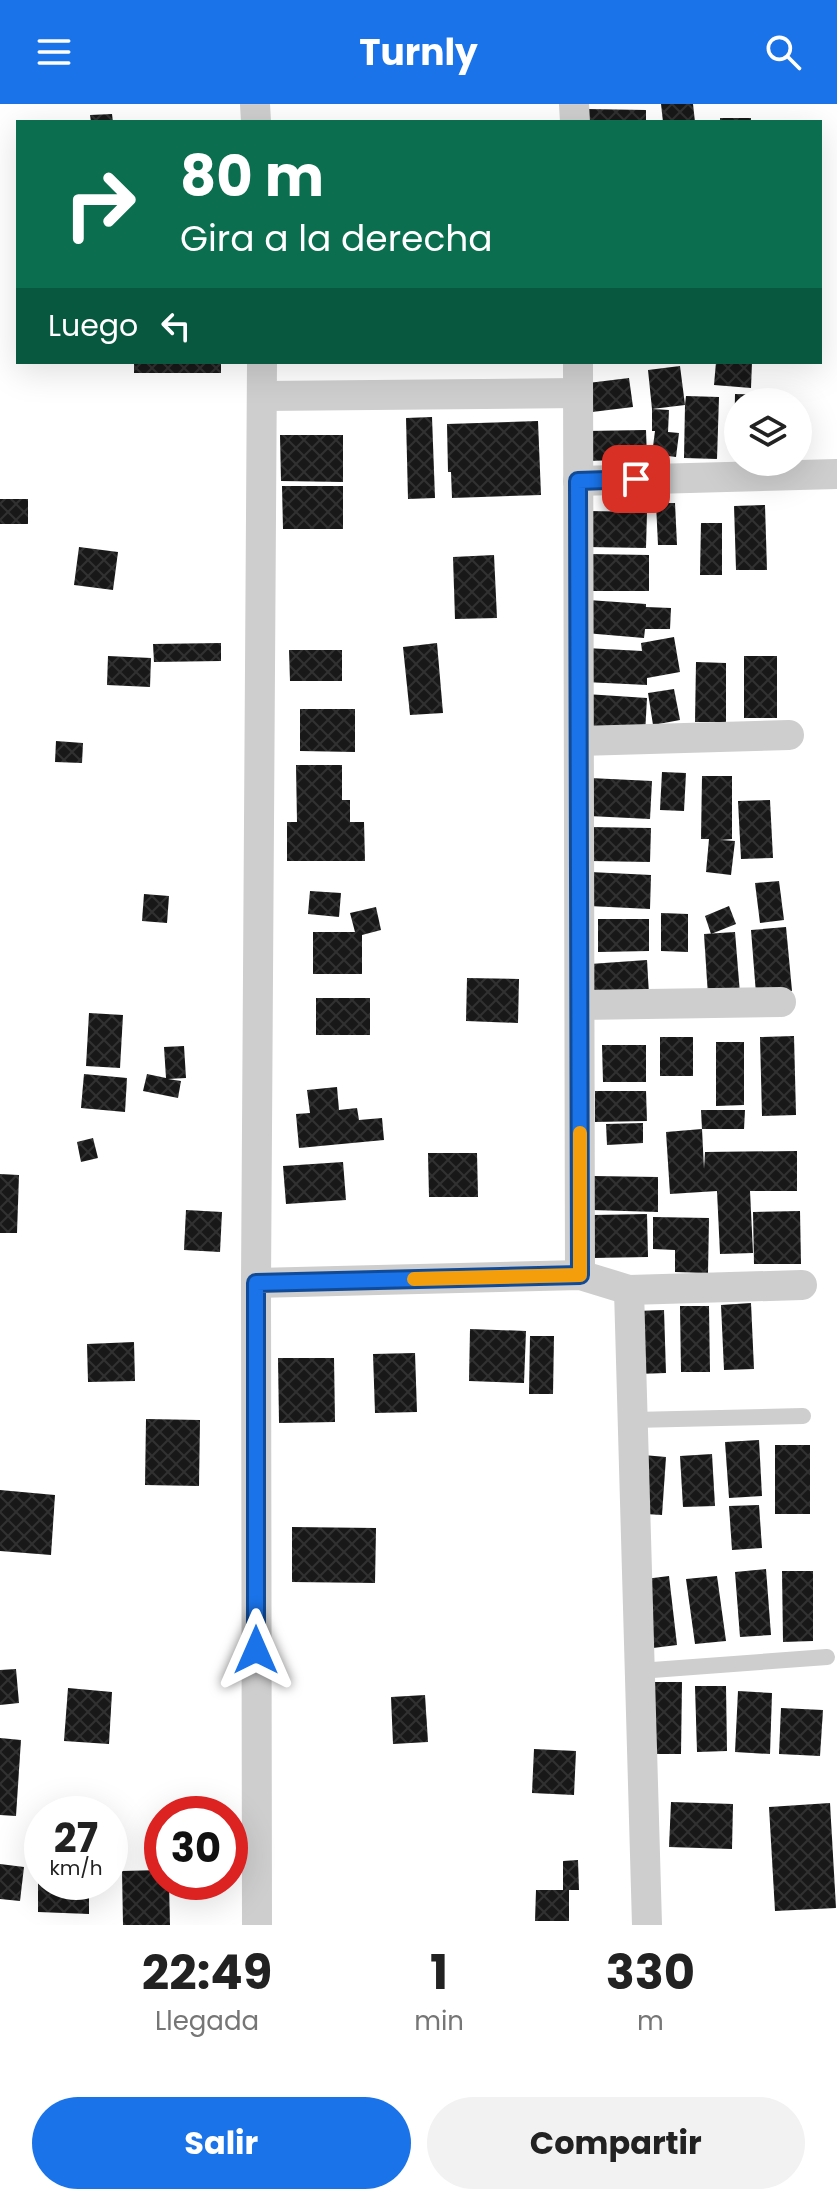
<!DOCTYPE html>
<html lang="es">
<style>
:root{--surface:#fff;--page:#f2f2f2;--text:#222;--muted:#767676;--accent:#1a73e8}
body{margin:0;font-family:Poppins,sans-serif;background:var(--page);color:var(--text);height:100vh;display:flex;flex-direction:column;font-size:30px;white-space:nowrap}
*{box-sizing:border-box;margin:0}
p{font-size:26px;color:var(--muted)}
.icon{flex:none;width:44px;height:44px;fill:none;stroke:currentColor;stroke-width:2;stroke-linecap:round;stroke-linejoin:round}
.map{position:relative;height:1821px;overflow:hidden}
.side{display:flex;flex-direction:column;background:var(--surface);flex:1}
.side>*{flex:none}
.top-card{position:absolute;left:16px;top:16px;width:806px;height:244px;border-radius:0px;box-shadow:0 8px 32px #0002;background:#0b6e4f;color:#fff;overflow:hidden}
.buttons{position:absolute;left:724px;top:284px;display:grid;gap:16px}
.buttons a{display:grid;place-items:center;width:88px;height:88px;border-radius:50%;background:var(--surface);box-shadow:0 8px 32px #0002;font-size:40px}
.speed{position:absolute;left:24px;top:1692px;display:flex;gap:16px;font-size:40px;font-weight:700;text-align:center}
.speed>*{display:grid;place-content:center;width:104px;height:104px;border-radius:50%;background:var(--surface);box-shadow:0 8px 32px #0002;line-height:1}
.speed small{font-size:20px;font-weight:400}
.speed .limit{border:12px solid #d22;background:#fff;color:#111}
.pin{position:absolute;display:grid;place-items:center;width:68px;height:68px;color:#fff;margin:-34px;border-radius:16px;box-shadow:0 4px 12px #0006}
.me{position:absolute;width:88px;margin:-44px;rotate:0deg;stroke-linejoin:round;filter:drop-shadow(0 0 6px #0008)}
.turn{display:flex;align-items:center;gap:28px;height:168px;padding:0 32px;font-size:36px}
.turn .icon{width:104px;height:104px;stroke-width:2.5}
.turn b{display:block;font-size:56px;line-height:68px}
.then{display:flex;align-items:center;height:76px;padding:0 32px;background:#0003;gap:16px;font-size:30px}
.eta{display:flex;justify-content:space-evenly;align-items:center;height:136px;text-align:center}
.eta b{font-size:48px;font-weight:700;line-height:56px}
.action{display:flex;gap:16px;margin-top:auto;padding:16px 32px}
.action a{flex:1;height:92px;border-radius:48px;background:var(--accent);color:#fff;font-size:32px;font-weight:700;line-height:92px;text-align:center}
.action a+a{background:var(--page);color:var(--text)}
header{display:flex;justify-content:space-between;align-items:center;height:104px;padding:0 32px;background:var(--accent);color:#fff;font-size:36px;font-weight:700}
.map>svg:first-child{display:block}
.building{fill:url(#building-cross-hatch)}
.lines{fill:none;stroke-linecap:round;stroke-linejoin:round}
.lane{stroke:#cecece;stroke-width:16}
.street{stroke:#cecece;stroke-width:30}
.route-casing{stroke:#114b97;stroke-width:20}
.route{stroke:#1a73e8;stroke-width:14}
.slow{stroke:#f59e0b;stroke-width:14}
</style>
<header><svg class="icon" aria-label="menu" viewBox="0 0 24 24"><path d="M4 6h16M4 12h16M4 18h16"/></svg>Turnly<svg class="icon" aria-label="search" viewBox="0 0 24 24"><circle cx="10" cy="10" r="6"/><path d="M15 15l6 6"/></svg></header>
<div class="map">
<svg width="837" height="1821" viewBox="0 0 837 1821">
<defs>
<pattern id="building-cross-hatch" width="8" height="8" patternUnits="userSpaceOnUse" patternTransform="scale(2)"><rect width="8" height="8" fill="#181818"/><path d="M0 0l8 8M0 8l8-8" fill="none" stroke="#313131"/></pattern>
</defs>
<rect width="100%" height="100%" fill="#fff"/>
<g class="building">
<path d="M661,0h32l2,18h-32z"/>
<path d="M587,5l59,1v12h-59z"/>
<path d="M112,10l1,8h-22l-1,-7z"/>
<rect x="720" y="14" width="31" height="4"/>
<rect x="134" y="258" width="87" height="11"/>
<path d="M716,258h36l-1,26 -37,-3z"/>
<path d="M680,262l5,39 1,-9 33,1 -2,62 -33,-1 1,-53 -33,4 -4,-39z"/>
<path d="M629,274l4,29 -49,6 -4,-29z"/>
<path d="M735,290l35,1 -1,7h-31v45h-4z"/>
<path d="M652,305l17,1 -1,22 11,1 -3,24 -24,-3 3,-23h-3z"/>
<path d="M432,313l3,81 -27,1 -2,-81z"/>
<path d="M538,317l3,74 -89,3 -1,-26h-3l-1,-48z"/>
<path d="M646,326l1,29 -59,2 -1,-30z"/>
<path d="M280,331h63v47l-62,-1z"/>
<path d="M282,382h61v43h-60z"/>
<rect x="0" y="395" width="28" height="25"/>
<path d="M656,399h19l2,42h-19z"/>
<path d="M765,401l2,65h-31l-2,-64z"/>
<path d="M588,407l59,1 -1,36 -59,-1z"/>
<path d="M701,419h21v52h-22z"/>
<path d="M79,443l39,5 -5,38 -39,-5z"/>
<path d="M589,450l60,1v36h-60z"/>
<path d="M494,451l3,63 -42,1 -2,-62z"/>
<path d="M588,496l58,4v3l25,1 -1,21h-25l-1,9 -59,-5z"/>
<path d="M674,533l6,35 -33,6v7l-62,-3 1,-34 56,3 -1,-8z"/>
<path d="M221,539v18l-67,1 -1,-18z"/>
<path d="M437,539l6,70 -33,2 -7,-68z"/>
<path d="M289,546h53v31h-52z"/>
<path d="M108,552l43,2 -1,29 -43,-2z"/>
<rect x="744" y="552" width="33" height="62"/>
<path d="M696,558l30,1v59h-31z"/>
<path d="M674,585l6,31 -27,5 -5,-32z"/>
<path d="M586,590l61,4 -2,36 -61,-3z"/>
<path d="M300,605h55v43l-55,-1z"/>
<path d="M56,637l27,2 -1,20 -27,-1z"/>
<path d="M296,661h46v35h8v22h14l1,39h-78v-39h10z"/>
<path d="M662,668l24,1 -2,38 -24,-1z"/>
<path d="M702,672h30v63l-12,1 15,1 -4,34 -25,-3 3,-33h-8z"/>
<path d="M590,674l62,3 -2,38 -61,-3z"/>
<path d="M770,696l3,58 -32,1 -3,-58z"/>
<path d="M590,723l61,1 -1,34 -60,-1z"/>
<path d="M590,768l61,3 -1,34 -61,-3z"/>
<path d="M779,777l5,39 -24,3 -5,-40z"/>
<path d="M310,787l31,2 -2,24 -31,-3z"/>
<path d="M144,790l25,2 -2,27 -25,-2z"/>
<path d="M729,802l7,18 -25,10 -6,-18z"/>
<path d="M376,803l5,23 -19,5v39h-49v-42h42l-5,-19z"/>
<path d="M661,809l27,1v38l-27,-1z"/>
<path d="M598,815h51v32l-51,1z"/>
<path d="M786,823l6,64 -36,3 -5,-64z"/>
<path d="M735,828l5,62 -32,2 -4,-62z"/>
<path d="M647,856l2,35 -57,2 -2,-33z"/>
<path d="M467,874l52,1 -1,44 -52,-2z"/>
<rect x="316" y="894" width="54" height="37"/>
<path d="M89,909l34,2 -3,53 -34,-2z"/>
<path d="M794,932l2,79 -34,1 -2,-79z"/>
<rect x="660" y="933" width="33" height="39"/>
<path d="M716,938h28v63l-28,1z"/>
<path d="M602,941h44v37h-43z"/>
<path d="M184,942l2,32 -18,1 13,2 -3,17 -35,-7 4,-17 19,4 -2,-31z"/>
<path d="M84,970l43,4 -2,34 -44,-4z"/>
<path d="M337,983l2,23 18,-2 2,12 23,-2 2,22 -85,8 -3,-34 14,-1 -3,-23z"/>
<path d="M595,987h51l1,30 -52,1z"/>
<path d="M701,1006h44l-1,19h-42z"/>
<path d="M643,1019v20l-36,2 -1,-21z"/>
<path d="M702,1025l2,40 1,-17 92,-1v40h-47l3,62 -33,1 -3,-63 -47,3 -4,-62z"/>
<path d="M93,1034l5,20 -17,4 -4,-20z"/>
<path d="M428,1049h49l1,44h-49z"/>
<path d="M343,1058l3,38 -60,4 -3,-38z"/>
<path d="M0,1070l19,1 -2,58h-17z"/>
<path d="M593,1072l65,1v35l-66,-2z"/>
<path d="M186,1106l36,2 -2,40 -36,-2z"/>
<path d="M800,1107l1,53h-47l-1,-52z"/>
<path d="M647,1110l1,43 -55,1v-43z"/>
<path d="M653,1113l56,1 -1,55 -33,-1v-22l-22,-1z"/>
<path d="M751,1199l3,66 -30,1 -3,-65z"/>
<path d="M680,1202h29l1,66h-29z"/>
<path d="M664,1206l2,63 -29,1 -1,-63z"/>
<path d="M470,1225l56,2 -2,52 -55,-2z"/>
<path d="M530,1232h24l-1,58h-24z"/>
<path d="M134,1238l1,39 -47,1 -1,-38z"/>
<path d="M415,1249l2,59 -42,1 -2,-59z"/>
<path d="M278,1254h56l1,64 -56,1z"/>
<path d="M146,1315l54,1 -1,66 -54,-1z"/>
<path d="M759,1336l3,56 -33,2 -4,-56z"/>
<rect x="775" y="1341" width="35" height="69"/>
<path d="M632,1350l34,3 -4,58 -34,-2z"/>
<path d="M712,1350l3,52 -32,1 -3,-51z"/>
<path d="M0,1386l55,5 -4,60 -51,-4z"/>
<path d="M759,1401l3,43 -30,2 -3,-44z"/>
<path d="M292,1423l84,1 -1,55 -83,-1z"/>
<path d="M766,1465l5,66 -31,2 -5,-65z"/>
<path d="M782,1467h31v70l-30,1z"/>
<path d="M669,1472l8,69 -32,4 -8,-69z"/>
<path d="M717,1472l9,65 -31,3 -9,-65z"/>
<path d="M16,1565l3,34 -19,2v-35z"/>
<path d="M648,1578h34l-1,72h-34z"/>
<path d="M695,1582h31l1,65 -30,1z"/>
<path d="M68,1584l44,4 -3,52 -45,-3z"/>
<path d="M738,1587l34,2 -2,61 -35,-2z"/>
<path d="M425,1591l3,47 -35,2 -2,-47z"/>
<path d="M781,1604l42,2 -3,46 -41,-2z"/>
<path d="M0,1634l21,2 -5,76 -16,-1z"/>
<path d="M534,1645l42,2 -2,44 -42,-2z"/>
<path d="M671,1698l62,2 -1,45 -63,-2z"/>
<path d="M830,1699l6,105 -61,3 -6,-104z"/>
<path d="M578,1756l1,30h-10v31h-34l1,-31h27v-29z"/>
<path d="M0,1760l24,3 -4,34 -20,-2z"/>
<path d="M162,1766v12h7l1,43h-47l-1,-54z"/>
<path d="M38,1768h4v10h47v32l-51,-2z"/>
</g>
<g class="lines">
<g class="lane">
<path d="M633,1316l170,-4"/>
<path d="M639,1567l188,-14"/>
</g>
<g class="street">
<path d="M255,0l1,18"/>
<path d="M574,0l1,18"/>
<path d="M578,258l2,913"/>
<path d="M263,292l315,-3"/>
<path d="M578,377l259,-7"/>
<path d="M579,637l210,-6"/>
<path d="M580,901l201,-3"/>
<path d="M256,1179l324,-8 49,15 173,-5"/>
<path d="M629,1186l18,635"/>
<path d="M257,1821l-1,-642 6,-921"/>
</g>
</g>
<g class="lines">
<defs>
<path id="route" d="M256,1546v-367l324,-8 -2,-794 58,-2"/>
</defs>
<use href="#route" class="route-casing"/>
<use href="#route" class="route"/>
<path class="slow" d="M414,1175l166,-4v-142"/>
</g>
</svg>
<div class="buttons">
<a><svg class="icon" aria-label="layers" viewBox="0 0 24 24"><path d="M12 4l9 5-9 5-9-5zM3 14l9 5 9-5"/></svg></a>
</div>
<div class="speed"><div>27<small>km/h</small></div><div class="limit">30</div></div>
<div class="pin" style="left:636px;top:375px;background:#d93025"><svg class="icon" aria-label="arrive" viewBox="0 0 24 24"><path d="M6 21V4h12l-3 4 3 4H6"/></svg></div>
<svg class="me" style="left:256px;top:1546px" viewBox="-20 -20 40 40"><path d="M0-17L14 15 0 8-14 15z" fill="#1a73e8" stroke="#fff" stroke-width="4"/></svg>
<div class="top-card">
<div class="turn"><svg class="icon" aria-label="right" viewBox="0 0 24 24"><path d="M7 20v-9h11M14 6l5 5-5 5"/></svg><div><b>80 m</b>Gira a la derecha</div></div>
<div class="then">Luego<svg class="icon" aria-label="left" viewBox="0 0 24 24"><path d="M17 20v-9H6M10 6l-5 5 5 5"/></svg></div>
</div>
</div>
<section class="side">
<div class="eta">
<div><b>22:49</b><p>Llegada</p></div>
<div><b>1</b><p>min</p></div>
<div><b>330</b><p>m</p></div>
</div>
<div class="action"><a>Salir</a><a>Compartir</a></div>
</section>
